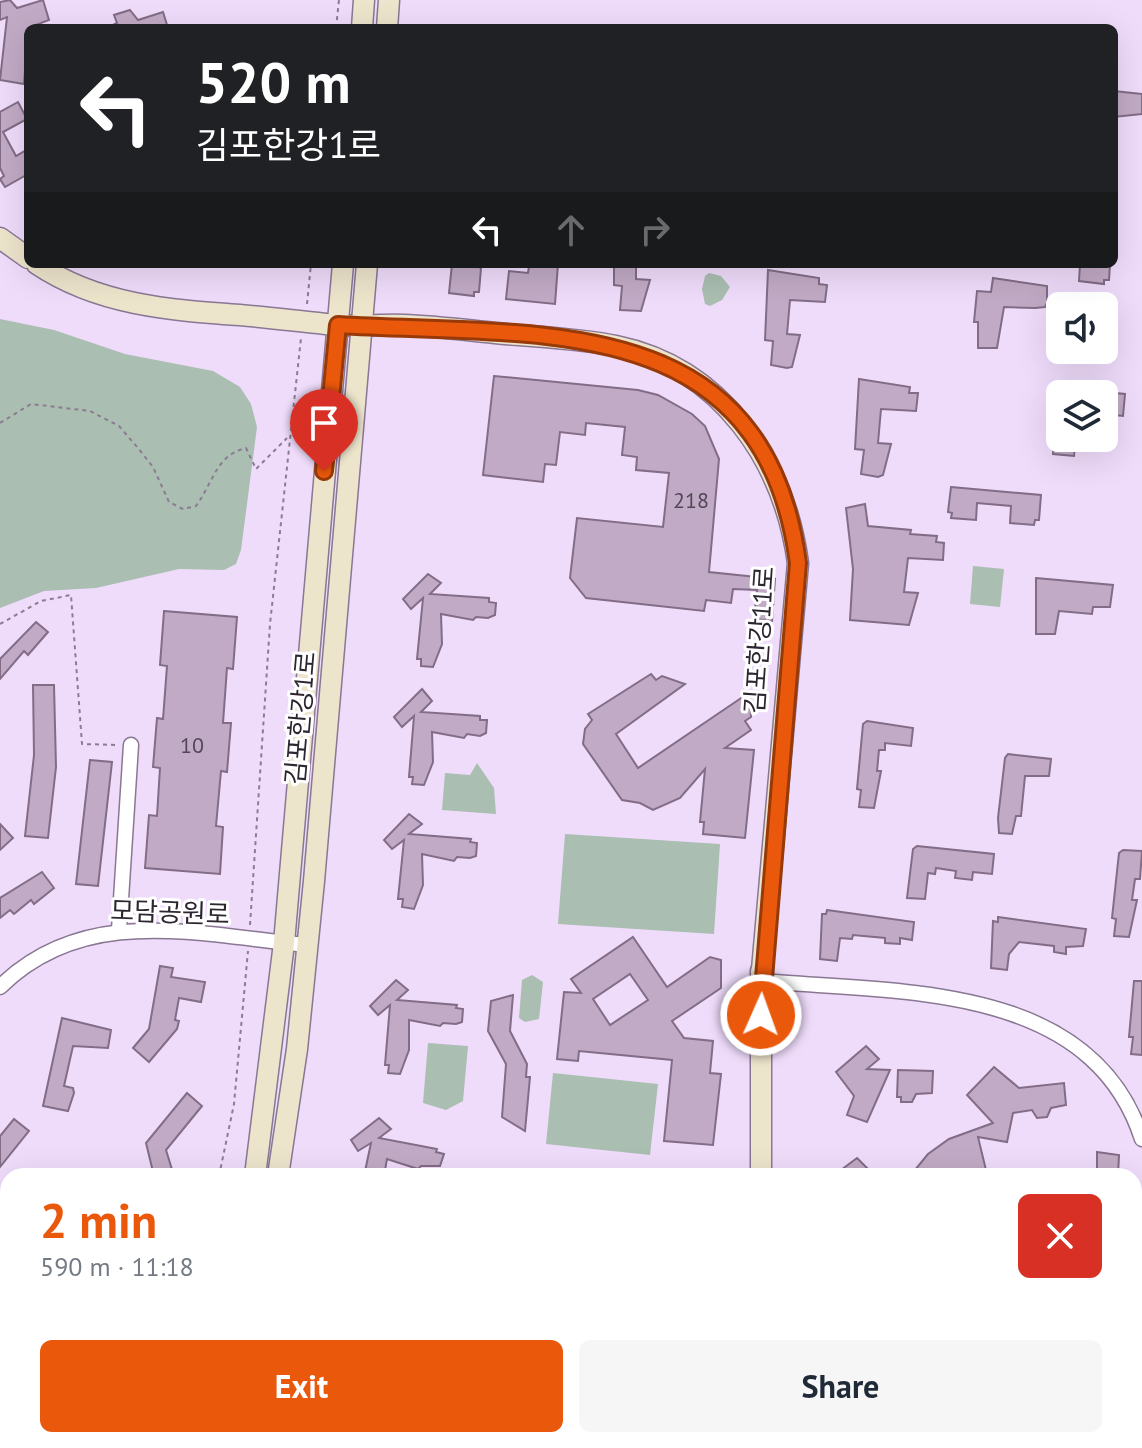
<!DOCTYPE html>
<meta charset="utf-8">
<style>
:root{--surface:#fff;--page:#f6f6f7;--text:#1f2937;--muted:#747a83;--accent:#ea580c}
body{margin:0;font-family:"PT Sans","Noto Sans KR",sans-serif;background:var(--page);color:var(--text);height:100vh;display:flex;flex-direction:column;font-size:30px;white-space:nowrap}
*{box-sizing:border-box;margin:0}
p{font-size:26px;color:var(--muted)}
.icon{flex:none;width:44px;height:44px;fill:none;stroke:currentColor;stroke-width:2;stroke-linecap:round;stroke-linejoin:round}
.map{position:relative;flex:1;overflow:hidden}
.sheet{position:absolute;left:0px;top:1168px;width:1142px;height:280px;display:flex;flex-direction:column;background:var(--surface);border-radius:24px 24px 0 0;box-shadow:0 8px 32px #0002}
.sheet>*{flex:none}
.top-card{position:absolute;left:24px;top:24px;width:1094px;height:244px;border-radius:12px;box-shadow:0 8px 32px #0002;background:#202124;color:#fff;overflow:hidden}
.controls{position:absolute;left:1046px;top:292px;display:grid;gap:16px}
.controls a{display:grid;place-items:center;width:72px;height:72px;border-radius:12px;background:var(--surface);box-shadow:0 8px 32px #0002;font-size:40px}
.pin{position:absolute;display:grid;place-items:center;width:68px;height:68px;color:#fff;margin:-82px -34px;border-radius:50% 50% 50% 0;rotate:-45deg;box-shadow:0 0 8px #0007}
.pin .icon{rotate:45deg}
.me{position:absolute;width:88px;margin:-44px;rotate:2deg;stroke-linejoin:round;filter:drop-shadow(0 0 6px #0008)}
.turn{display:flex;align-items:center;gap:28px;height:168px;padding:0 40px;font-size:36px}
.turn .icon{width:104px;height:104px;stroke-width:2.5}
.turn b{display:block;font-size:56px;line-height:68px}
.lanes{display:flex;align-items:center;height:76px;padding:0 40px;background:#0003;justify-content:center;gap:40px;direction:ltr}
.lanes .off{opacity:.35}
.round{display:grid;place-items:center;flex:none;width:84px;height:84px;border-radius:12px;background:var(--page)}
.headline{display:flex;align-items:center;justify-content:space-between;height:136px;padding:0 40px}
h1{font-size:48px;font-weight:600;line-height:60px;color:var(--accent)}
.action{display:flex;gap:16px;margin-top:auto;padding:16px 40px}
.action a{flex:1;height:92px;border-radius:12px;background:var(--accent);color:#fff;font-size:32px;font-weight:600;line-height:92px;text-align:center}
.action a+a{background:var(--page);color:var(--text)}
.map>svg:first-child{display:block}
.commercial{fill:#dfd6eb}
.green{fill:#aabeb1}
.building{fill:#c1aac5;stroke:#826c86;stroke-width:2;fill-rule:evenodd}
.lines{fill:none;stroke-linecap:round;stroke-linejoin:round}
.street-casing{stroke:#897793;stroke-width:17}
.secondary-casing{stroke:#897793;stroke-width:23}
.path{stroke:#8a7d92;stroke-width:2;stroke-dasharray:4 4;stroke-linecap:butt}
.street{stroke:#fff;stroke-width:14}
.secondary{stroke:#ede4cc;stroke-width:20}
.route-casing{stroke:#983908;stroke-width:20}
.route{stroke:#ea580c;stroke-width:14}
.labels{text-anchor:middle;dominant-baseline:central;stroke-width:6;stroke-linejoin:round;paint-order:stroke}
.number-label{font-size:22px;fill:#524756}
.street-label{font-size:26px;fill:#2d2631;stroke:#fff}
</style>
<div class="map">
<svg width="1142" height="1448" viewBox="0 0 1142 1448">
<rect width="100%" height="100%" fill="#efdcfb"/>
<path class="commercial" d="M8,1345v95h146l-4,8h-150v-102z"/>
<g class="green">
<path d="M709,273l12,3 9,11 -8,13 -12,6 -5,-2 -3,-15 3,-13z"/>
<path d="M0,319l54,11 71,24 88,17 27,16 11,17 6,23 -16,123 -5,14 -12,6 -45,-1 -83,19 -52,3 -44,17z"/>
<path d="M973,566l31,3 -4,38 -30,-3z"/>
<path d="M477,763l17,25 2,26 -54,-4 3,-37 25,2z"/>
<path d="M565,834l155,10 -6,90 -156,-10z"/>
<path d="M532,975l11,7 -4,37 -14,3 -6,-4 3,-38z"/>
<path d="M428,1043l40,3 -5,55 -17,9 -23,-7z"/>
<path d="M553,1073l105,11 -8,71 -104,-11z"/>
</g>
<g class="building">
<path d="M10,0l7,8 26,-8 6,20 -21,8 -4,56 -24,-4 7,-63 -7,3v-18z"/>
<path d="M130,10l8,10 25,-8 5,16h-61l10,-5 -3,-8z"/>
<path d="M1114,91l28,3v20l-28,3z"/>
<path d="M18,102l9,17 -24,13 13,24 12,-7v25l-23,13 -5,-8 4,-3 -4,-8v-56z"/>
<path d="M452,264h20l9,4 -2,24h-5v4l-25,-3z"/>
<path d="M537,264h21l-3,40 -49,-5 3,-28 19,2 1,-7z"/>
<path d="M614,264h22v15l14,1 -9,31 -21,-1 2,-24 -8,-1z"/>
<path d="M1080,264h30l-1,16h-5v4l-25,-3z"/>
<path d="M768,270l51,8v6l8,1 -2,17 -35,-2 -3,34 13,1 -8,32 -5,1 -16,-3 2,-24 -8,-1z"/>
<path d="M993,278l54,8v17l-2,4 -10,1 -31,-1 -7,41h-19v-26h-4l3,-31 14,1z"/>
<path d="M494,376l144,14 20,5 34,19 13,12 14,33 -10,113 66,7 -3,42 -18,-2 3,-29 -24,-1 -2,14 -25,-3 -2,11 -118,-13 -16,-20 7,-60 86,9 6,-54 -33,-3 1,-13 -15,-2 3,-28 -39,-4 -1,12 -25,-3 -4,33 -11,-1 -2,18 -60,-7z"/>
<path d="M859,379l51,8 -1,6h9l-2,18 -35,-2 -3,34 13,1 -8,31 -5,2 -17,-3 3,-24 -9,-1z"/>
<path d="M1104,392l21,2 -2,22 -19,-2z"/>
<path d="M1054,438h22l-2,18 -21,-2z"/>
<path d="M951,487l90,8 -2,25h-4l-1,5 -24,-2 1,-17 -34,-3 -1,17 -25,-2 1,-5 -4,-1z"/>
<path d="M865,504l3,22 43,4 -1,4 27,2 -1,6 8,1 -1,17 -35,-2 -4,34 14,1 -9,32 -59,-5 3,-51 -7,-61z"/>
<path d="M428,574l13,9 -11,11 59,4v4l7,1 -1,12 -7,3 -12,-1 -3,3 -32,-6 1,30 -9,23 -12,-1v-7h-4l6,-61 -12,11 -8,-10z"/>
<path d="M1036,578l77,7 -3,22h-17l-1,7 -33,-3 -4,23h-19z"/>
<path d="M164,611l73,6 -4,52 -6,-1 -4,55h8l-4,49 -6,-1 -5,55 7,1 -3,47 -75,-6 4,-53 8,1 3,-48 -7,-1 4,-49 6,1 4,-53 -7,-1z"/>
<path d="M36,622l12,10 -20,23 -4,-4 -24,28v-20z"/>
<path d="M651,674l5,6 6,-4 23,8 -69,50 22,34 112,-76 1,25 -6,4 6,9 -26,18 29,2 -9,88 -42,-4 1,-12h-4l5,-53 -25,29 -27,12 -13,-7 -18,-3 -39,-56 2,-15 7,-9 -4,-6z"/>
<path d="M33,685h21l2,82 -8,71 -23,-2 9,-81z"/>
<path d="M422,689l10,12 -11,11 59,4v4h7l-1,13 -6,3 -13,-2 -3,4 -32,-6 1,30 -9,23 -12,-1 1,-7h-4l5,-61 -12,11 -8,-10z"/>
<path d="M867,721l46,7 -2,18 -26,-3v7h-6l-2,21h4l-7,37 -15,-1 2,-17 -4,-1 6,-65z"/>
<path d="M1008,754l43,5 -2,17h-24l-4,40h-5l-4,18 -13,-1 -1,-15 7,-60z"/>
<path d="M90,760l22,2 -14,124 -22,-2z"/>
<path d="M409,814l13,10 -13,10 62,5 -1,3 7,1 -1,13 -6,2 -13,-1 -3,4 -32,-7 1,31 -9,24 -12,-2 1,-8h-5l6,-59 -12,9 -8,-9z"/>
<path d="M0,824l13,14 -13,12z"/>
<path d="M917,846l77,8 -2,20 -19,-2 -1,8 -17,-2 1,-7 -20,-3 -1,6 -7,-1 -3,26 -18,-1 6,-49z"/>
<path d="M1123,850l19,1 -2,28h-5l-3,21h5l-8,37 -15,-1 2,-17 -4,-1 7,-65z"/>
<path d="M42,872l12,16 -20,16 -3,-4 -17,14 -4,-4 -10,8v-20z"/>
<path d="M827,910l87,12 -2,18 -12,-2v6l-15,-1v-5l-32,-3 -1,4 -12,-1 -3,23 -17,-2 2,-45h4z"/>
<path d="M998,917l88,12 -3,17 -17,1v7l-12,-2v-6l-35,-4 -10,12 -2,16 -16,-2 2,-47 5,1z"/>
<path d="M633,937l34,50 43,-30 11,3v28l-49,33 12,17 29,3 -3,32 11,1 -8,71 -49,-4 8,-81 -93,-9 -1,10 -21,-2 7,-67 17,1 -10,-14zM630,974l18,26 -38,25 -17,-26z"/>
<path d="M160,966l13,2 -2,9 34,5 -4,20 -22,-4 -4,22 4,1 -2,8 -28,33 -16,-14 16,-19z"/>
<path d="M396,980l12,10 -11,10 60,5 -1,3 7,1 -1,13 -6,2 -13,-1 -3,3 -31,-6v30l-9,24 -12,-1 1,-8h-4l5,-60 -12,10 -8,-9z"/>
<path d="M1134,981h8v74l-11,-1 2,-17h-4z"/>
<path d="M513,995l-3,36 17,33 -1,13h4l-5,54 -23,-14 4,-53 -18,-33 3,-30z"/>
<path d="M62,1018l49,12 -3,18 -35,-2 -9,40 9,2 1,5 -6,18 -25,-5z"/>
<path d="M866,1046l13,13 -12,10 23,1 -23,52 -20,-7 7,-19 -18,-24z"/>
<path d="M994,1067l25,21 45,-5 2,22 -15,3 -4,9 -10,1 -5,-8 -19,3 -6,29 -29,-5 8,33 -17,6h-59l18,-22 21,-15 44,-16 -26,-28z"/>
<path d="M898,1070l35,1 -1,22 -16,1 -4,8h-11v-5h-4z"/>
<path d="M187,1093l15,13 -36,44 8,26h-20l-8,-33z"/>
<path d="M379,1118l12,11 -12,9 58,11 -1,3 8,2 -4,12h-19l-3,3 -31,-10 -3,17h-20l7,-33 -13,8 -7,-11z"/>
<path d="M14,1119l15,12 -29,36v-31z"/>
<path d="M1097,1152l22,3 -1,21h-21z"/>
<path d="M857,1158l18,18h-42z"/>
</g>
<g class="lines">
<defs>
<g id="street">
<path d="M119,930l12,-185"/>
<path d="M761,981c135,12 330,0 381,158"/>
<path d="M0,987c85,-84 199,-52 307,-42"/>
</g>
<g id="secondary">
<path d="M362,28l2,-28"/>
<path d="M387,28l2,-28"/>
<path d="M0,238l28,20"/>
<path d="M37,264c61,41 132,46 203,51 33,3 65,7 97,10 23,2 45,-1 67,0 30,1 61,5 91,8 40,4 82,5 121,13 106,22 168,115 182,217l-37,418"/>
<path d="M255,1176l29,-233 59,-679"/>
<path d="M278,1176l19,-127 17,-168 53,-617"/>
<path d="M761,1176v-205"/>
<path d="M167,1448l4,-8"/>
<path d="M190,1448l4,-8"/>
<path d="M701,1448l3,-8"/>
</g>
</defs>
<use href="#street" class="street-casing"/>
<use href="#secondary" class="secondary-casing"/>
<g class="path">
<path d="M336,28l3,-28"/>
<path d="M307,304l4,-40"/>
<path d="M0,423l31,-19 59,7 29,15 19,22 15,19 16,35 14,7 13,-3c17,-23 20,-51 50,-58l10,21 31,-31"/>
<path d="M0,624l41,-23 30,-6 11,149 36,1"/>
<path d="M250,925l20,-301 31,-286"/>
<path d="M219,1176l15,-72 14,-153"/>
<path d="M133,1448l5,-8"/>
</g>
<use href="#street" class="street"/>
<use href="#secondary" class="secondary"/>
</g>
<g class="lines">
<defs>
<path id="route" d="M324,471l14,-146c196,12 426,-19 460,238l-37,452"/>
</defs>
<use href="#route" class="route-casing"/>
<use href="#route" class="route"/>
</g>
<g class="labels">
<g class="number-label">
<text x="691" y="500">218</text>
<text x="192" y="745">10</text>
</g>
<g class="street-label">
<text transform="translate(759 640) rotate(-86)">김포한강11로</text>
<text transform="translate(300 718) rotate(-85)">김포한강1로</text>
<text transform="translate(170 912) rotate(2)">모담공원로</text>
</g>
</g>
</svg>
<div class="controls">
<a><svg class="icon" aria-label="sound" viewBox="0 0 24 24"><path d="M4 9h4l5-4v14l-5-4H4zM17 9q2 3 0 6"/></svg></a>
<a><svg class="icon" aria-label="layers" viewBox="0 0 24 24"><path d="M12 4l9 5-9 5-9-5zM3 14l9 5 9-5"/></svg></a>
</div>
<div class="pin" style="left:324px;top:471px;background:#d93025"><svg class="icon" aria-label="arrive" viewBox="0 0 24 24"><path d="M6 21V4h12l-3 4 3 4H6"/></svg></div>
<svg class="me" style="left:761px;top:1015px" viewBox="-20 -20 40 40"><circle r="17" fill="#ea580c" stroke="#fff" stroke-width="3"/><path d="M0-11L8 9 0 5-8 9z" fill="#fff"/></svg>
<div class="top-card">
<div class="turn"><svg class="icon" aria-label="left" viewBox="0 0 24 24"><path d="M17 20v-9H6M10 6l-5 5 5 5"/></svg><div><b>520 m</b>김포한강1로</div></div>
<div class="lanes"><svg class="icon" aria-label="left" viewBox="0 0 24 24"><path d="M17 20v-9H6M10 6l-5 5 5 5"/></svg><svg class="icon off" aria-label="ahead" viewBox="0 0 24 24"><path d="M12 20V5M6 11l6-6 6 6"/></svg><svg class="icon off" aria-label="right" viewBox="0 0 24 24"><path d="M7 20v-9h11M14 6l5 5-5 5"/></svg></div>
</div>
<section class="sheet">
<div class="headline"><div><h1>2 min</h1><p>590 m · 11:18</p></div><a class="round" style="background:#d93025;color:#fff"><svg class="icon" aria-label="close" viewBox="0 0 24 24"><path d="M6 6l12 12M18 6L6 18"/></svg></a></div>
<div class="action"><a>Exit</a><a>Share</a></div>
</section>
</div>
